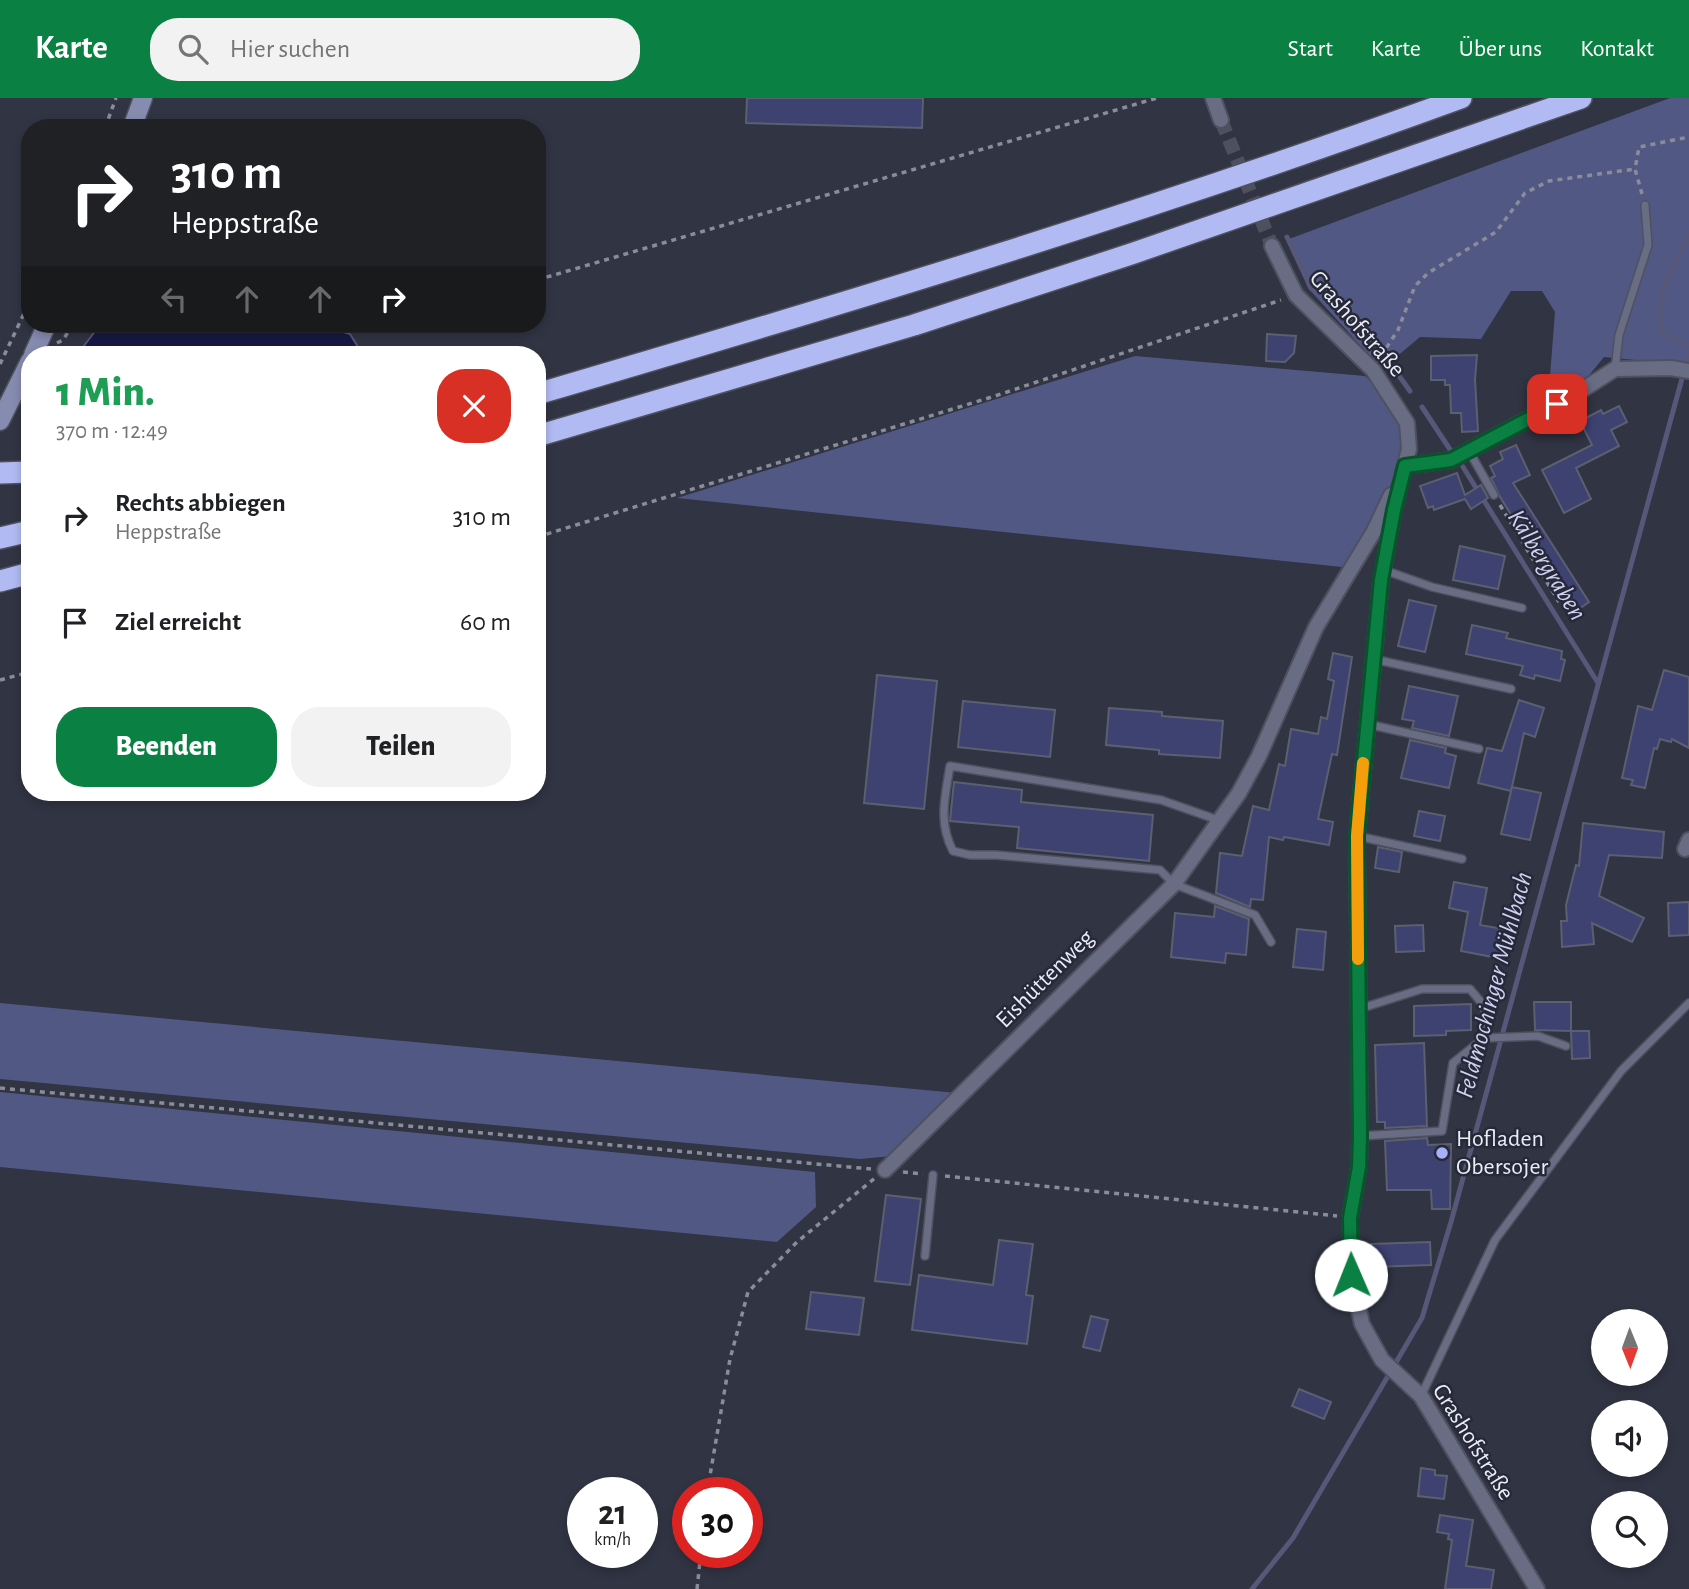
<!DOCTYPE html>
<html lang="de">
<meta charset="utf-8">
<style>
:root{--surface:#fff;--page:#f2f2f2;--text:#202124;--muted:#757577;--accent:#0b8043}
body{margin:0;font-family:"Alegreya Sans",sans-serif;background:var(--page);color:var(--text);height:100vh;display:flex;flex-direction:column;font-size:26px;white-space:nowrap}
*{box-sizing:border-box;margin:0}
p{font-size:23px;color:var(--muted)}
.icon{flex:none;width:38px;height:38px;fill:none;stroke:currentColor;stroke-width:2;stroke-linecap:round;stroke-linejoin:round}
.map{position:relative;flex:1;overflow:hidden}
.sheet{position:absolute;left:21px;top:248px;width:525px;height:455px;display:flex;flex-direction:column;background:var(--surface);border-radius:28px;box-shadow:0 4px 10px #0003}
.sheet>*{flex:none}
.top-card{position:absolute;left:21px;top:21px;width:525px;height:214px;border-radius:28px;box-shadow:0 4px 10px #0003;background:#202124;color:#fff;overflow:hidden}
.needle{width:46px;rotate:179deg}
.tools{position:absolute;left:1591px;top:1211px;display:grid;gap:14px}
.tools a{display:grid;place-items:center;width:77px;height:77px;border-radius:50%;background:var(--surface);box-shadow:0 4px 10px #0003;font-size:35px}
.speed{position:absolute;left:567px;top:1379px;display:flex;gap:14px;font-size:35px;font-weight:700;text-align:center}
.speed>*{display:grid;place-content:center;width:91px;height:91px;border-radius:50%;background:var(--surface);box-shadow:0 4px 10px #0003;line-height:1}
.speed small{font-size:18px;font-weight:400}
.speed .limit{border:10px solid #d22;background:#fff;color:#111}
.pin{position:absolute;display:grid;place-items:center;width:60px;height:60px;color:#fff;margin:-30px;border-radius:14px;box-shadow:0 4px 10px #0006}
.me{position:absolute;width:77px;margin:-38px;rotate:359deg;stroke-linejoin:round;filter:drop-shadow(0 0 5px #0008)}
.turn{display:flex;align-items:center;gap:24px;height:147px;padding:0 35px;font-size:32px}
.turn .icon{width:91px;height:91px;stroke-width:2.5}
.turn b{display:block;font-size:49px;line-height:60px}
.lanes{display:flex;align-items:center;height:66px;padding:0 35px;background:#0003;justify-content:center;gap:35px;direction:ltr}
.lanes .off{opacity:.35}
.round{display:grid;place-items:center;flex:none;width:74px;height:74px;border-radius:28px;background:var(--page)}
.headline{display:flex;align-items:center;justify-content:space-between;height:119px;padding:0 35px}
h1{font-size:42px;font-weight:800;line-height:52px;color:#1e9e55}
.cta{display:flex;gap:14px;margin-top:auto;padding:14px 35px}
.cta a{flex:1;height:80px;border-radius:28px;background:var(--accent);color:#fff;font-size:28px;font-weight:800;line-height:80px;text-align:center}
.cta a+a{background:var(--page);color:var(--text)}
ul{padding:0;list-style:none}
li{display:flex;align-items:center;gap:21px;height:105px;padding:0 35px}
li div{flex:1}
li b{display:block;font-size:26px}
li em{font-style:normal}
header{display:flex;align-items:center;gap:42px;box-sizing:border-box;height:98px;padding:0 35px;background:var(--accent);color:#fff}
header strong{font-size:33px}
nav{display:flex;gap:38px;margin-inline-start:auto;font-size:24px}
.search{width:490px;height:63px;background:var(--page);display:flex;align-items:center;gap:18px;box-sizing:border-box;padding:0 24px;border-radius:28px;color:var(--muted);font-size:26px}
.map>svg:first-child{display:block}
.green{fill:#525884}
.water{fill:#181944;stroke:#575879;stroke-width:2}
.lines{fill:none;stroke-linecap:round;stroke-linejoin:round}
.stream{stroke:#575879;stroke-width:5}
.building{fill:#3d4271;stroke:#5c5f70;stroke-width:2}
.minor-tunnel{stroke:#4d505e;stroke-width:14;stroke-dasharray:14 7;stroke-linecap:butt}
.service-casing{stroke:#4f5160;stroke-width:10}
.minor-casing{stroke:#4f5160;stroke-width:18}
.secondary-casing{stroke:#4f5160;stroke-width:21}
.motorway-casing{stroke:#4f5160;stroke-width:24}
.path{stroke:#8a8c99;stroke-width:3.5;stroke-dasharray:5 5;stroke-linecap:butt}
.service{stroke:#696d84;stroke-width:7}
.minor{stroke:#696d84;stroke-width:14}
.secondary{stroke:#868cb0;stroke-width:18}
.motorway{stroke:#b1baf2;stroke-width:21}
.route-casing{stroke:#07532c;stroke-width:18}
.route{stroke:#0b8043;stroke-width:12}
.slow{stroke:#f59e0b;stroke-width:12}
.poi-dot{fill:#a6b1fc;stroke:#272939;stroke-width:2.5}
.labels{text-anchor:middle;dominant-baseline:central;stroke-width:5;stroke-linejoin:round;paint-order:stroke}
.street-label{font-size:24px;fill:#eaecf6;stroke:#272939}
.poi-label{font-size:24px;fill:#eaecf6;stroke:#272939;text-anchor:start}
.water-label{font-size:26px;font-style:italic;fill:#ccd2f1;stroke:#272939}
</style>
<header>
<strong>Karte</strong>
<div class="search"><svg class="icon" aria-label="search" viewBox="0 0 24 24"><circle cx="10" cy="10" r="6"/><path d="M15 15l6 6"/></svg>Hier suchen</div>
<nav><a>Start</a><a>Karte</a><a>Über uns</a><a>Kontakt</a></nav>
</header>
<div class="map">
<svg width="1689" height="1491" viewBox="0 0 1689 1491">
<rect width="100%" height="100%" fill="#313443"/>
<g class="green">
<path d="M1670,0h19v267l-85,-8c-14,17 -25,34 -48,38l-7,-6 6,-77 -13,-21h-31l-30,48 -61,-2 -38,32 -74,-81 -19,-49z"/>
<path d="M1135,258l230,20c13,12 27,26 33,43 17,47 -32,111 -56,148l-665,-69z"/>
<path d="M0,905l957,90 -65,63 -32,3 -860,-80z"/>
<path d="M0,994l815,80 1,35 -39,35 -777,-75z"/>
</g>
<path class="water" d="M154,226l173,3 23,7 13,21h-286l19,-25 12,-4z"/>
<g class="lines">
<g class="stream">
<path d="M1689,136c-16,40 -34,50 -28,98l28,14"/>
<path d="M1287,139l24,51 46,29 53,74"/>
<path d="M1422,309l29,44"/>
<path d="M1463,369l135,216"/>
<path d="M1252,1491l41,-51 129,-220 29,-96 238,-869"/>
</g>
</g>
<g class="building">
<path d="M747,0h176l-1,30 -176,-5z"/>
<path d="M1267,236l29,2 -2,17 -9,9 -19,-1z"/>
<path d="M1477,257l-2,25 3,51 -16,1 -1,-19h-10l-1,-28h-5v-5h-14v-24z"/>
<path d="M1619,308l8,16 -16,8 8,16 -43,22 15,31 -27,14 -22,-43 50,-25 -12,-24 21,-11 2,4z"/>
<path d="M1516,347l14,30 -17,8 76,119 -16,11 -73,-116 -9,-19 4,-2 -5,-10 13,-7 -3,-7z"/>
<path d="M1457,375l8,22 16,-10 7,13 -17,11 -6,-10 -31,11 -1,-4 -5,2 -8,-22z"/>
<path d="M1460,448l45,10 -7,33 -45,-9z"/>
<path d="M1409,502l27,6 -11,46 -27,-6z"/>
<path d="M1472,527l36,8 -2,5 56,13 -1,8 4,1 -5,21 -25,-6 -1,4 -14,-4 3,-9 -57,-12z"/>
<path d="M1333,555l19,4 -15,98 -5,-1 -14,65 15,3 -4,23 -45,-8 -1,3 -14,-3 -6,63 -12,-1 -1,8 -34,-14 4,-40 22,3 11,-50 16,4 10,-46 6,2 6,-37 27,5 3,-17 6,2 7,-38 -6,-2z"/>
<path d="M1664,572l25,7v71l-17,-9 -1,3 -11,-3 -3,10 -3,-1 -9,40 -14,-3 2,-5 -11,-2 16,-72 14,4z"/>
<path d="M877,577l60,6 -13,128 -60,-6z"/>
<path d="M1409,588l49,10 -9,40 -37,-8 2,-7 -12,-2z"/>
<path d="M1519,602l25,8 -9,29 -11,-4 -13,58 -33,-8 9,-35 15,3z"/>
<path d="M963,603l92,9 -5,47 -92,-10z"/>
<path d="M1109,610l53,4v4l61,5 -3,37 -61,-4v-4l-53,-5z"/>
<path d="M1410,642l36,8 -1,5 11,3 -7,32 -48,-10z"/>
<path d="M954,684l68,8 -1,12 132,13 -4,46 -132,-13 2,-21 -69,-6z"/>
<path d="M1512,689l29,6 -11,47 -29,-6z"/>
<path d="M1419,713l26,5 -5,25 -26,-5z"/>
<path d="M1583,725l81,9 -2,26 -53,-3 -10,41 45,22 -12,24 -40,-19 2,21 -32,3 -1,-26h6l-1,-16 10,-40 3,1z"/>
<path d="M1378,749l24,5 -3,20 -24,-4z"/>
<path d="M1454,784l33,6 -7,37 23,4 -5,29 -37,-7 7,-39 -19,-4z"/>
<path d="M1689,804v33l-20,1 -1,-33z"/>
<path d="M1215,808l34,13 -3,36 -20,-2 -1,10 -54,-6 4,-44 39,4z"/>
<path d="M1423,827l1,26 -28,1 -1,-26z"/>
<path d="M1297,831l29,3 -3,38 -30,-3z"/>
<path d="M1534,904h37v29l-36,-1z"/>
<path d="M1471,906v26l-25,1v4l-32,1v-30z"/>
<path d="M1571,933h18l1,27 -18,1z"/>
<path d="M1424,945l3,83 -42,2v-6h-8l-2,-77z"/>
<path d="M1427,1040l1,7 23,-1 -1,65h-18l-1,-19h-44l-2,-49z"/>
<path d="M886,1097l35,4 -11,86 -35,-4z"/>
<path d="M999,1142l34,4 -7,51 7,1 -6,48 -115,-14 7,-55 74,10z"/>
<path d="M1430,1144l1,23 -59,2 -1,-23z"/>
<path d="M811,1194l53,6 -5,37 -53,-6z"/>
<path d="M1091,1218l17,4 -8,31 -17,-4z"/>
<path d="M1299,1291l32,13 -7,17 -32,-13z"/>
<path d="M1421,1370l14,2v5l12,1 -3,23 -26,-3z"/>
<path d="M1440,1417l33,5 -7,46 28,4 -3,19h-46l7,-49 -4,-1 1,-5 -12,-2z"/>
</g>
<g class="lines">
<path class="minor-tunnel" d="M1221,22l51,126"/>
<defs>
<g id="service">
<path d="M1615,271l4,-34 29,-90 -3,-40"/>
<path d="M1469,353l25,44"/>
<path d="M1384,472l48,17 90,21"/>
<path d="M1373,561l138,30"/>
<path d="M1367,626l112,25"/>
<path d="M1218,722l-57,-20 -211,-34c-5,31 -12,57 3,85l17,4h26l164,15 14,14 81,31 16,27"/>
<path d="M1357,738l105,23"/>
<path d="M1359,911l63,-20h48l15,18 -1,31 -31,25 -11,68 -82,5"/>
<path d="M1484,940l54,-2 28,10"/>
<path d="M925,1158l8,-81"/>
<path d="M1421,1298l74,-156 126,-169 68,-68"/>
</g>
<g id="minor">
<path d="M1213,0l8,22"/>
<path d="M1272,148l24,49 77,75 34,53 2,26 -15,61 -13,71 -24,255 3,300 -1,31 -9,51 1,57 11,49 20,36 39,36 116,193"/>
<path d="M1405,368l46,-6 128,-68 36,-23 56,-1 18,3"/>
<path d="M1685,751l4,-9"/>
<path d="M885,1072l289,-286 65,-91 20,-37 57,-129 58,-96 17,-36"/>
</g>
<g id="secondary">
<path d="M132,30l11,-30"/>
<path d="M33,257l14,-31"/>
<path d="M0,323l30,-60"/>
</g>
<g id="motorway">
<path d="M537,296c310,-91 620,-185 924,-296"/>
<path d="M537,338l377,-111 217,-71 450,-156"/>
<path d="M0,375l30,-1"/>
<path d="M0,440l30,-7"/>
<path d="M0,483l30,-8"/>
</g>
</defs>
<use href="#service" class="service-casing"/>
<use href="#minor" class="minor-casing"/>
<use href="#secondary" class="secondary-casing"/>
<use href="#motorway" class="motorway-casing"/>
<g class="path">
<path d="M105,30l11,-30"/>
<path d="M1642,96l-7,-25 4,-22 50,-10"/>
<path d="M537,182l620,-182"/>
<path d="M57,245l6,-3 10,-16"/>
<path d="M1381,258l17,-26 17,-44 13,-13 68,-41 29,-39 24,-12 86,-12"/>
<path d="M0,266l30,-63"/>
<path d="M1500,407l59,97"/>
<path d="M537,439l458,-141 286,-96"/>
<path d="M0,582l30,-8"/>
<path d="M0,990l871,81"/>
<path d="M903,1074l20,2"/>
<path d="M945,1078l392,40"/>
<path d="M707,1395l23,-134 18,-67 49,-50 78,-64"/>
<path d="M697,1491l4,-37"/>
</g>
<use href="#service" class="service"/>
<use href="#minor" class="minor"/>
<use href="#secondary" class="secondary"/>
<use href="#motorway" class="motorway"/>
</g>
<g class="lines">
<defs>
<path id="route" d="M1351,1177l-1,-57 9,-51 1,-31 -3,-300 24,-256 13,-70 11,-44 46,-6 106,-56"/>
</defs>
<use href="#route" class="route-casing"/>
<use href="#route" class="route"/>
<path class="slow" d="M1358,861l-1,-123 6,-73"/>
</g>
<circle class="poi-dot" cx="1442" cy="1055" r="7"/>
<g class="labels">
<g class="street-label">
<text transform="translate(1357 226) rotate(49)">Grashofstraße</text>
<text transform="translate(1045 881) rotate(-45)">Eishüttenweg</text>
<text transform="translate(1473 1344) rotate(58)">Grashofstraße</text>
</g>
<g class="poi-label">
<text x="1456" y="1041">Hofladen<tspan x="1456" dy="28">Obersojer</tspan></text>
</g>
<g class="water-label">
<text transform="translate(1547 467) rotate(58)">Kälbergraben</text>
<text transform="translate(1494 887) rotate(-75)">Feldmochinger Mühlbach</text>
</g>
</g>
</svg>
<div class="tools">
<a><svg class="needle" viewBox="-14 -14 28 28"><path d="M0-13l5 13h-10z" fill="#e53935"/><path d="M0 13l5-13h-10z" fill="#757577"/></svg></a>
<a><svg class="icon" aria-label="sound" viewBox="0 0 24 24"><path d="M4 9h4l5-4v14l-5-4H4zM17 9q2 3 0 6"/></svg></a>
<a><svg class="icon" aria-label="search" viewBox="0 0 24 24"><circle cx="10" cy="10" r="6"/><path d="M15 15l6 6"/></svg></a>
</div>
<div class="speed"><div>21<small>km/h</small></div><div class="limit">30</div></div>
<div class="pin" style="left:1557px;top:306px;background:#d93025"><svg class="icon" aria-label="arrive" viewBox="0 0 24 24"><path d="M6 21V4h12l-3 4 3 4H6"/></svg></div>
<svg class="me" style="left:1351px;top:1177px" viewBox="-20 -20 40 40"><circle r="19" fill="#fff"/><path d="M0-13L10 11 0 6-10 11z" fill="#0b8043"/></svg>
<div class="top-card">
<div class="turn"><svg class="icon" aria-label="right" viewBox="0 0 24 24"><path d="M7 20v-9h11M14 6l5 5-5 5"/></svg><div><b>310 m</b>Heppstraße</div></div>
<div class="lanes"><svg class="icon off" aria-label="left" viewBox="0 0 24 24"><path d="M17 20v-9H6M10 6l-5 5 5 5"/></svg><svg class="icon off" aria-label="ahead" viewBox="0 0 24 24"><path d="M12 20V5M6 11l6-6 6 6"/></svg><svg class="icon off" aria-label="ahead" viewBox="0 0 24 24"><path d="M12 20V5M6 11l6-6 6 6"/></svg><svg class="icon" aria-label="right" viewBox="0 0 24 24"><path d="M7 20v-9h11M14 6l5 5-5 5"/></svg></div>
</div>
<section class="sheet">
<div class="headline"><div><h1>1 Min.</h1><p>370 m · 12:49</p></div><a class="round" style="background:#d93025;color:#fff"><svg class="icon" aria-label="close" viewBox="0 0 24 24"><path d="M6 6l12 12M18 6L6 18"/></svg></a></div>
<ul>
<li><svg class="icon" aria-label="right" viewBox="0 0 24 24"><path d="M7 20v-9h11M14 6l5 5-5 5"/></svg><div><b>Rechts abbiegen</b><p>Heppstraße</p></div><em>310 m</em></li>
<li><svg class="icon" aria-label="arrive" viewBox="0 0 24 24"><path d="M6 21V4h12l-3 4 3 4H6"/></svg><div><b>Ziel erreicht</b></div><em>60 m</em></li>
</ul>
<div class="cta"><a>Beenden</a><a>Teilen</a></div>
</section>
</div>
